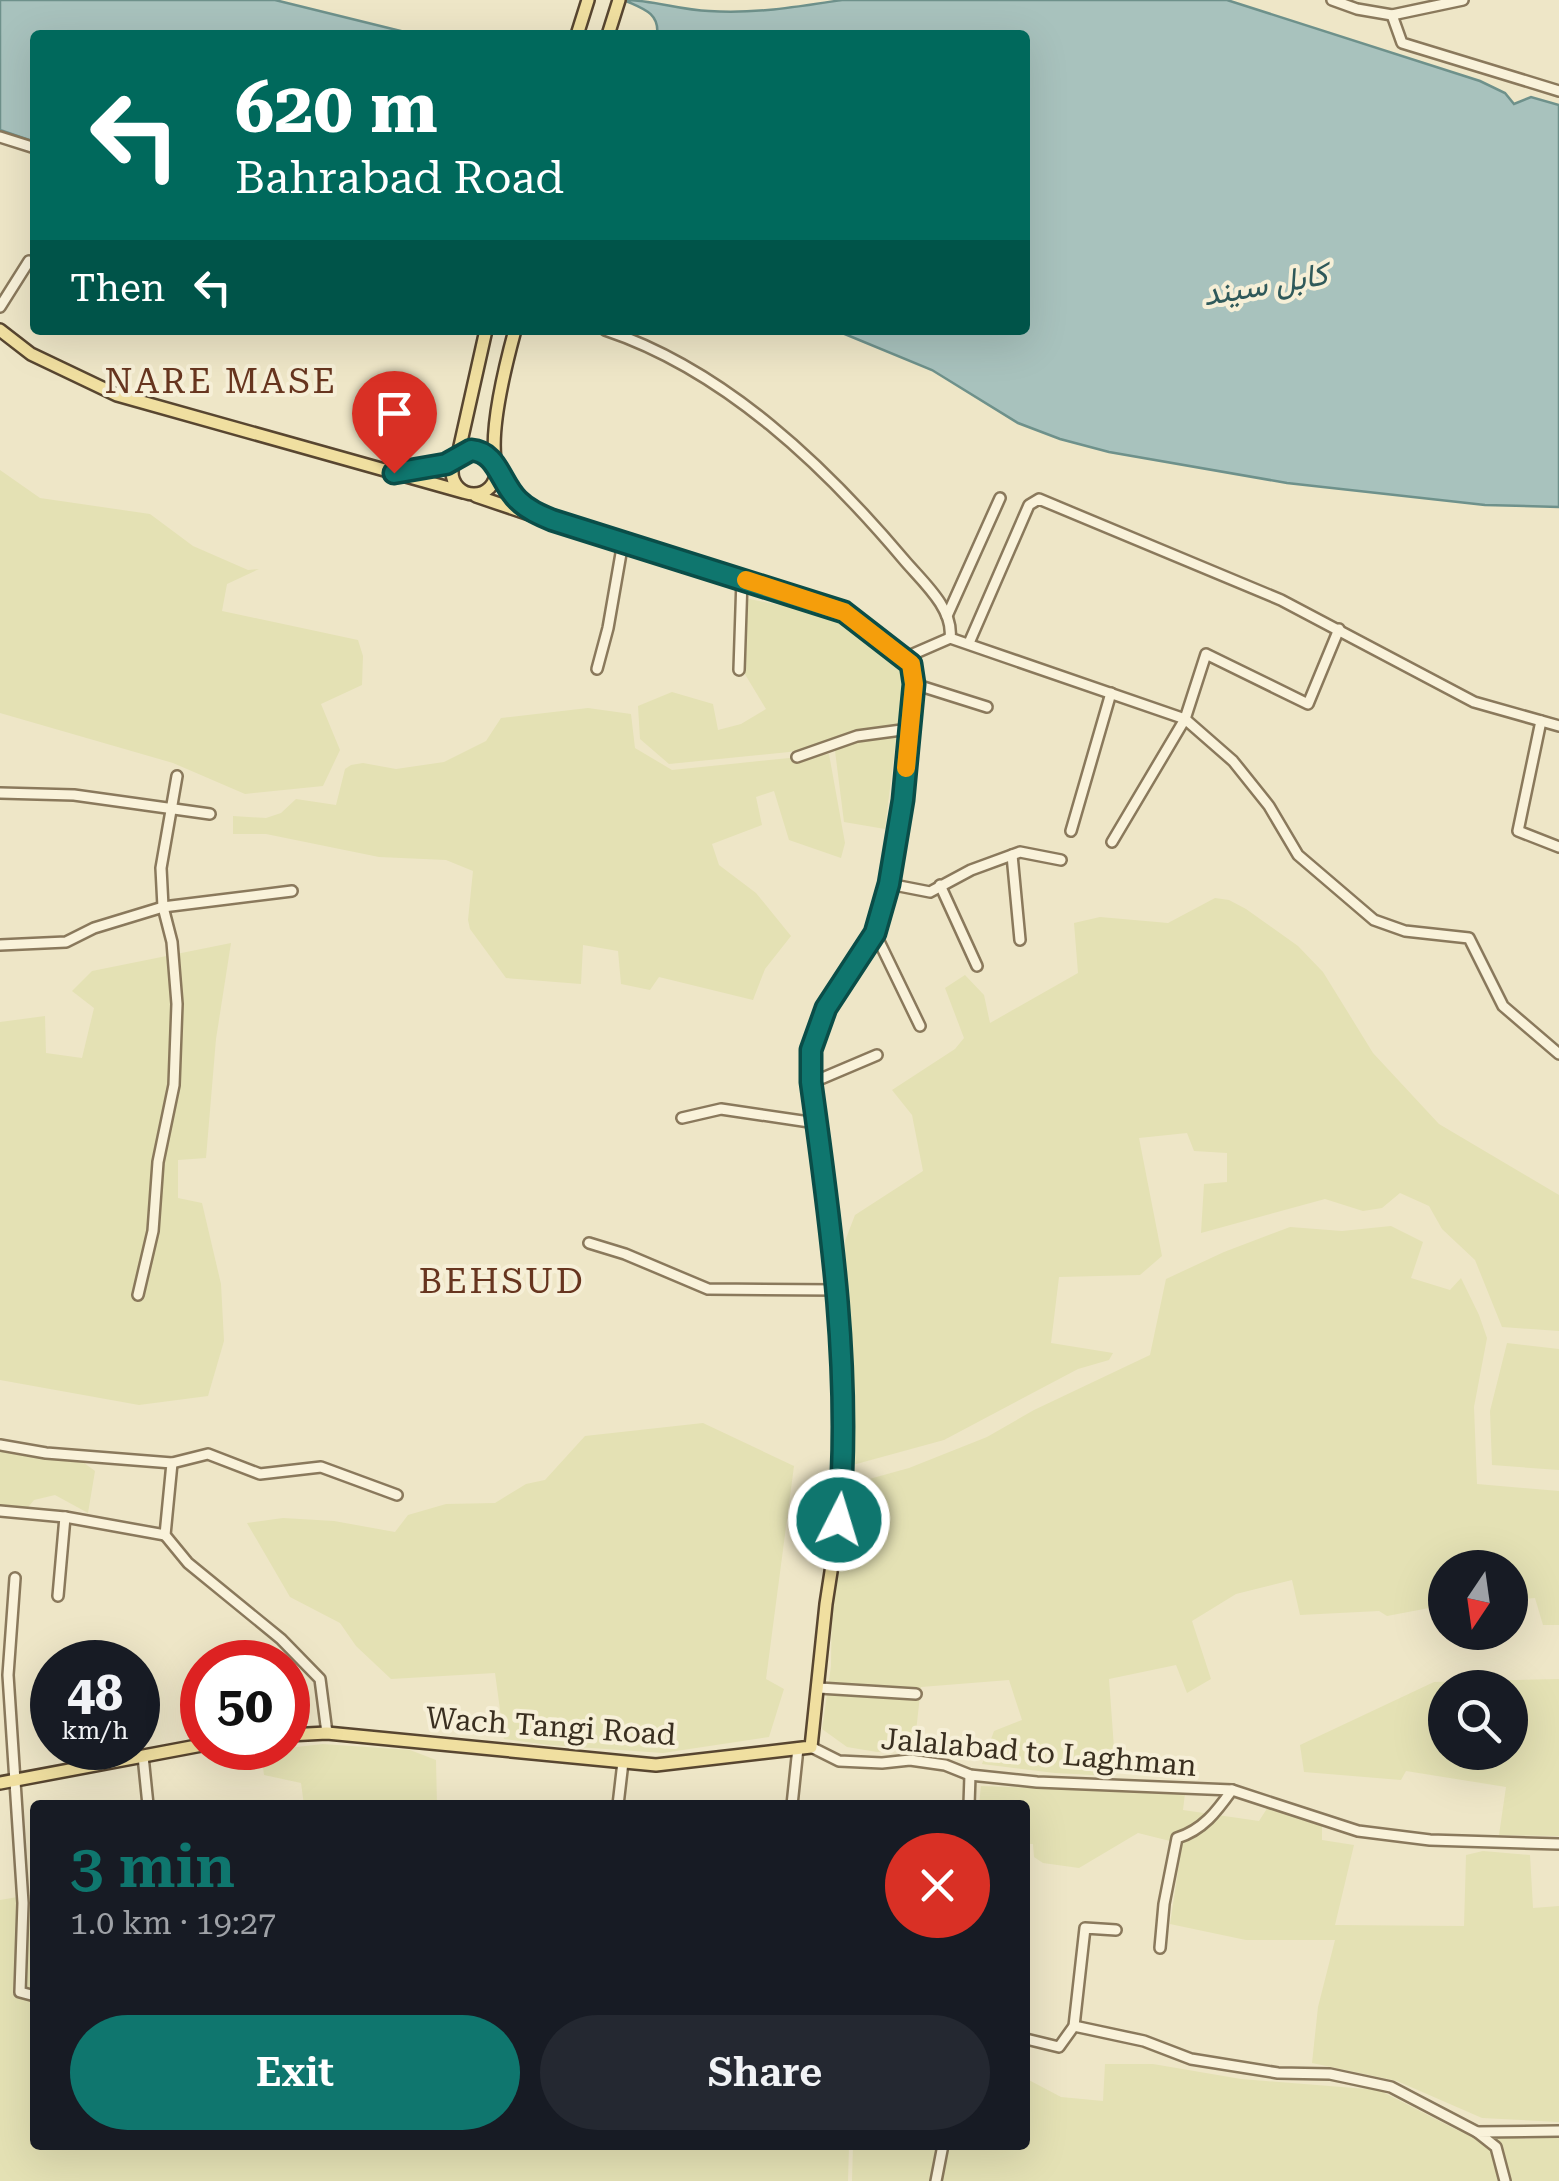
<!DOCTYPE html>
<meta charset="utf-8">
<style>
:root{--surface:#171b24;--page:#242831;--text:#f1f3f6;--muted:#9ea1a6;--accent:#0f766e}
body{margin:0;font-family:"Roboto Serif",Vazirmatn,serif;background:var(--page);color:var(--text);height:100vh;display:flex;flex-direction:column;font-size:38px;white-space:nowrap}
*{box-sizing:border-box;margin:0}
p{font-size:32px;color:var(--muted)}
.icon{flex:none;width:55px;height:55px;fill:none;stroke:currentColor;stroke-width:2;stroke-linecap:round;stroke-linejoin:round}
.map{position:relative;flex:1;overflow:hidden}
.sheet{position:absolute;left:30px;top:1800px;width:1000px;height:350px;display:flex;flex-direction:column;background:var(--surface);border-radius:10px;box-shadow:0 10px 40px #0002}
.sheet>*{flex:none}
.banner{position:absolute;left:30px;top:30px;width:1000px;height:305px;border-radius:10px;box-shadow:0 10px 40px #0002;background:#00695c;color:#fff;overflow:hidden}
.needle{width:65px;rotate:193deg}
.fabs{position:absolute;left:1428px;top:1550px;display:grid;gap:20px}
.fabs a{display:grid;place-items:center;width:100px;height:100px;border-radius:50%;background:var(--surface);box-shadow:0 10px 40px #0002;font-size:50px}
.speed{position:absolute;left:30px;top:1640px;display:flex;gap:20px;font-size:50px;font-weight:700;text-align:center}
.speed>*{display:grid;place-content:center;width:130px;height:130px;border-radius:50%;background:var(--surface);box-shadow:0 10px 40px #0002;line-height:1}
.speed small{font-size:25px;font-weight:400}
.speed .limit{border:15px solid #d22;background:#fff;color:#111}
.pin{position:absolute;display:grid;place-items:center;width:85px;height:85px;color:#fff;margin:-102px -42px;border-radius:50% 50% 50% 0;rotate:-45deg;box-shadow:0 0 10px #0007}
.pin .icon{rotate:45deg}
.me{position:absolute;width:110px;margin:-55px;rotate:5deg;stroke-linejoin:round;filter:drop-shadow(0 0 8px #0008)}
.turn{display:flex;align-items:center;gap:35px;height:210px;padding:0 40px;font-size:45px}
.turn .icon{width:130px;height:130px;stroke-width:2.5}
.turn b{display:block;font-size:70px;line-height:85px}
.then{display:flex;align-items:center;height:95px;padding:0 40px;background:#0003;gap:20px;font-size:38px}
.round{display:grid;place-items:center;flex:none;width:105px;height:105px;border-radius:52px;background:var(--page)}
.head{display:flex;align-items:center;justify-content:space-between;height:170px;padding:0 40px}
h1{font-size:60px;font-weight:600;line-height:75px;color:var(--accent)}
.action{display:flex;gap:20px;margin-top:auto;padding:20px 40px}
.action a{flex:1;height:115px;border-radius:60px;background:var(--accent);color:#fff;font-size:40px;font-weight:600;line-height:115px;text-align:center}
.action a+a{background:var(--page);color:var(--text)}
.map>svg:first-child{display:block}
.farmland{fill:#e4e1b4;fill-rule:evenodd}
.water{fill:#a8c2bd;stroke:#6e918b;stroke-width:2.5}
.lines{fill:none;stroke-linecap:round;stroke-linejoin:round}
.minor-casing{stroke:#8a795c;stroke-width:14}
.major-casing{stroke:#584630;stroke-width:16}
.minor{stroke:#f9f2da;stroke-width:9}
.major{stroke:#f0dfa0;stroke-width:11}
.route-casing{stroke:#0a4d48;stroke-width:25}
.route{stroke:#0f766e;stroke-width:18}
.slow{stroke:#f59e0b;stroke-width:18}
.labels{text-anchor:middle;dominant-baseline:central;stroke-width:8;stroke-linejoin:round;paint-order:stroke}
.street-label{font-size:30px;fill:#3a2f20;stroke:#f6efd7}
.water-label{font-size:32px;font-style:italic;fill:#2f595a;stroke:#f6efd7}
.quarter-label{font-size:35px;letter-spacing:2.5px;fill:#67351f;stroke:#f6efd7}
</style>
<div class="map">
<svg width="1559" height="2181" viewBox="0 0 1559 2181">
<rect width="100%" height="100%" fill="#eee6c7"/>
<g class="farmland">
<path d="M0,470l40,28 110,16 43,32 55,24 11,-1 -32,15 -5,27 136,29 5,16 -1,29 -41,19 19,46 -17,36 -78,8 -72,-31 -173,-50z"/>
<path d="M740,597l97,20 68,48 -20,164 -41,-7 -10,-79 -45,9 -120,12 -29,-25 -2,-33 34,-14 41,12 5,26 23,-6 25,-15 -23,-38z"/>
<path d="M588,708l43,6 4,34 37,22 157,-16 16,89 -4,15 -52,-18 -15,-49 -18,6 6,28 -50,19 7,21 37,28 35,43 -26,33 -12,31 -94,-23 -9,13 -29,-6 -3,-33 -35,-6 -2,39 -75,-6 -36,-49 -2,-9 5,-49 -27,-11 -67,-3 -113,-23h-33v-18l33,2 15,-5 15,-14 40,6 9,-36 6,-4 12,-2 33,6 48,-7 42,-21 15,-23z"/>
<path d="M1215,898l14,2 17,9 52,37 25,26 50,81 66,71 120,71v136l-57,-4 -27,-67 -33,-31 -13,-23 -29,-13 -18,15 -19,3 -38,-12 -124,34 3,-49 23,-2v-29l-33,-2 -7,-18 -48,5 23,118 -22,19 -81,2 -8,66 62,10 -4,7 -31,9 -134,71 -95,26 -4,-225 10,-26 68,-44 -11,-56 -20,-25 63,-41 9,-11 -19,-50 20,-13 19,20 6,28 88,-50 -4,-50 26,-6 68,6z"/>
<path d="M231,943l-15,96 -10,119 -28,2v38l24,5 19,81 3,57 -16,55 -69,9 -139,-25v-358l45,-6 1,37 36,5 12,-50 -22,-17 20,-20z"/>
<path d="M1391,1226l32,16 -12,36 39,12 11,-12 18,37 8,23 -13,69 3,77 82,7v134h-16l-8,-27 -25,2v-32h-65v37l-58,11 -8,-5 -79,4 -8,-35 -56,14 -44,27 19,58 -24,14 -11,-28 -67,14 5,69 -4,28 -55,-3 -73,-9 12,-33 28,-11 -13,-40 -88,7 -7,62 -37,3 -30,-5 -25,-18 9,-63 1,-75 12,-105 65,-18 78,-31 47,-27 116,-55 16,-76 58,-27 66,-25 52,4z"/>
<path d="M1507,1343l52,6v121l-67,-5 -2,-54z"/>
<path d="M703,1423l91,43 -28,213 18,10 -15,48 -106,16 -115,-8 -44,-6 -9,-66 -104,6 -35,-33 -16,-23 -50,-26 -43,-74 36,-5 51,3 61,11 13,-17 38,-11 49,-1 31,-19 19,-4 40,-44z"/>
<path d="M0,1438l69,14 26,19 -7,42 -33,-18 -21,5 -9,11 -25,-5z"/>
<path d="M1559,1679v157l-60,-1 7,-48 -100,-16 -5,9 -97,-8 -4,-27 134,-63zM1445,1688h65v64h-65z"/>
<path d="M323,1744l87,6 26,10 1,45h-133l-3,-22 -37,-8 -3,-24z"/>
<path d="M981,1786l204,7 -2,17 76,11 9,-14 54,18v15l32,5 -19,80 129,1 2,-71 17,-4 47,4 3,53 26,-2v216l-77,-4 -85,-37 -85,-18 6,-56 17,-67h-89l-76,-16 12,-80 -44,-11 -59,35 -36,-5 -9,-6 -1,-13h-8v-39h-46z"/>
<path d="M35,1894v251h814l-1,36h-848v-281z"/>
<path d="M1105,2064h48l88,15 138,11 80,41 64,8 36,-2v44h-624l6,-36h84v-67l36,19 42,4z"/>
<path d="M853,2145h83l-5,36h-79z"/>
</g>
<g class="water">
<path d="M0,0h275l142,35h-382v107l-35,-12z"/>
<path d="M624,0c30,0 55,10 85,11 45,3 88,-4 133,-11h385l253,81 25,12 9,11 17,-7 28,8v402l-74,-2 -198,-22 -178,-31 -49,-13 -42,-16 -86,-53 -97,-40h190v-295h-368c3,-23 -16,-27 -33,-35z"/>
</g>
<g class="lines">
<defs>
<g id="minor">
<path d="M1332,0l25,9 35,6"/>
<path d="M1463,0l-71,15 10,28 157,48"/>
<path d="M0,137l35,11"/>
<path d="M0,307l29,-46"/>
<path d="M605,330c120,40 220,136 300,231 18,21 49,48 45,77"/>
<path d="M947,616l53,-118"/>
<path d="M969,643l60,-138 10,-6 242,101 193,102 85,24"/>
<path d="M904,658l46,-20 235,81 48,42 36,45 29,49 76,65 31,11 64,7 34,68 56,48"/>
<path d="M597,669l11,-41 15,-86"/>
<path d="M739,670l3,-91"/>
<path d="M914,684l73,23"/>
<path d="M1541,721l-23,110 41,16"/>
<path d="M797,757l60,-21 52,-7"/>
<path d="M0,793l74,2 136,19"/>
<path d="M1071,831l40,-138"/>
<path d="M1112,842l73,-123 21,-65 102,50 31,-75"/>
<path d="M1012,855l8,85"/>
<path d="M889,884l41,8 41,-22 49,-18 41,8"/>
<path d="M940,885l37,81"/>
<path d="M875,933l45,93"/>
<path d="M0,945l66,-3 28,-14 69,-21 129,-16"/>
<path d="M811,1083l66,-28"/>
<path d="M682,1118l39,-9 95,14"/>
<path d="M589,1243l36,11 83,35 129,1"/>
<path d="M138,1295l15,-64 5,-69 16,-77 3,-81 -5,-62 -9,-35 -2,-39 16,-92"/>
<path d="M0,1445l46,8 126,10 -7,72 23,28 93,76 39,40 7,54"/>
<path d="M172,1463l36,-9 52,20 61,-7 76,28"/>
<path d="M0,1511l65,6 100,18"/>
<path d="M15,1578l-7,97 15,228 -3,89 15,4"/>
<path d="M58,1596l7,-79"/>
<path d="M819,1688l97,6"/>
<path d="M811,1747l28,14 43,2 28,-3 35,5 25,10 67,7 195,8 126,41 72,9 129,4"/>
<path d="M143,1756l5,49"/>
<path d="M618,1805l5,-43"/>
<path d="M792,1805l6,-57"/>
<path d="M969,1805l1,-30"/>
<path d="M1160,1948l4,-44 13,-66c26,-8 40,-27 55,-48"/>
<path d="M1074,2026l70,15 47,18 87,14 52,1 61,13 86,45"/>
<path d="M1026,2039l33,8 15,-21 11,-98 31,2"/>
<path d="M936,2181l7,-36"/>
<path d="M1505,2181l-9,-34 -19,-15 82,-1"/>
</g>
<g id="major">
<path d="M577,35l11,-35"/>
<path d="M608,35l11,-35"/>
<path d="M0,330l31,24 86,41 346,97"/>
<circle cx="474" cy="472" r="22"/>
<path d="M404,472l41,-8 13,-9 28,-125"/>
<path d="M476,496l53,18"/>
<path d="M288,1735l39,-2 329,32 155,-18 15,-143 13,-84 4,-65 -6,-165 -26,-207v-33l15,-43 49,-74 14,-49 14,-84 11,-116 -3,-19 -67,-53 -291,-91c-23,-11 -49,-26 -56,-52 -10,-33 9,-106 18,-139"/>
<path d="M0,1783l202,-38"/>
</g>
</defs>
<use href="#minor" class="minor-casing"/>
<use href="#major" class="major-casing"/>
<use href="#minor" class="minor"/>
<use href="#major" class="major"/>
</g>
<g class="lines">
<defs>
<path id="route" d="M394,473l52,-9 25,-14c27,2 29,33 47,50 10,10 22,15 34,20l292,92 67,52 3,20 -11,116 -14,84 -14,49 -49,75 -15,42v32c20,144 41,293 28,438"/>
</defs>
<use href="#route" class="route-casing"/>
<use href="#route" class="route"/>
<path class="slow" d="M746,580l98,32 67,52 3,20 -8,84"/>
</g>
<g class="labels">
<g class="street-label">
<text transform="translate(551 1726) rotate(4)">Wach Tangi Road</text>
<text transform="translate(1039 1752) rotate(5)">Jalalabad to Laghman</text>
</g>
<g class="water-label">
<text transform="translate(1265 284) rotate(-10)">کابل سيند</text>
</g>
<g class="quarter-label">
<text x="221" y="381">NARE MASE</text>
<text x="502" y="1281">BEHSUD</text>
</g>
</g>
</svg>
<div class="fabs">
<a><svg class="needle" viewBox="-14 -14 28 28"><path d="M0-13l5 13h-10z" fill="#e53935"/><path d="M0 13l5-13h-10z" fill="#9ea1a6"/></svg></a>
<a><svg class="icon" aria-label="search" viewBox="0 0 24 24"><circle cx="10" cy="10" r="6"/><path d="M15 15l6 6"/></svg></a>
</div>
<div class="speed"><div>48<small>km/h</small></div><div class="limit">50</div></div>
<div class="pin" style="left:394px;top:473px;background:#d93025"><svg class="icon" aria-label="arrive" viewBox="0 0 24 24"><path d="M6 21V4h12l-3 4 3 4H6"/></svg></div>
<svg class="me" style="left:839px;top:1520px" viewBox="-20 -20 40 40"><circle r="17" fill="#0f766e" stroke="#fff" stroke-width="3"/><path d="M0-11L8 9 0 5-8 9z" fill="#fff"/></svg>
<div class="banner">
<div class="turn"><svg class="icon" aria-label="left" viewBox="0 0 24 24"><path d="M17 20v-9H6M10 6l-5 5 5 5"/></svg><div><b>620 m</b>Bahrabad Road</div></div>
<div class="then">Then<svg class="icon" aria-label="left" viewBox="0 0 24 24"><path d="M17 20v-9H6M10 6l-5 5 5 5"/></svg></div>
</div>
<section class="sheet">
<div class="head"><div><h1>3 min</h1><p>1.0 km · 19:27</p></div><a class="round" style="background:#d93025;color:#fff"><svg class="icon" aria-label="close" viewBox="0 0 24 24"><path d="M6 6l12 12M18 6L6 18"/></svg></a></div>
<div class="action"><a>Exit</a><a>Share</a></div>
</section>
</div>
